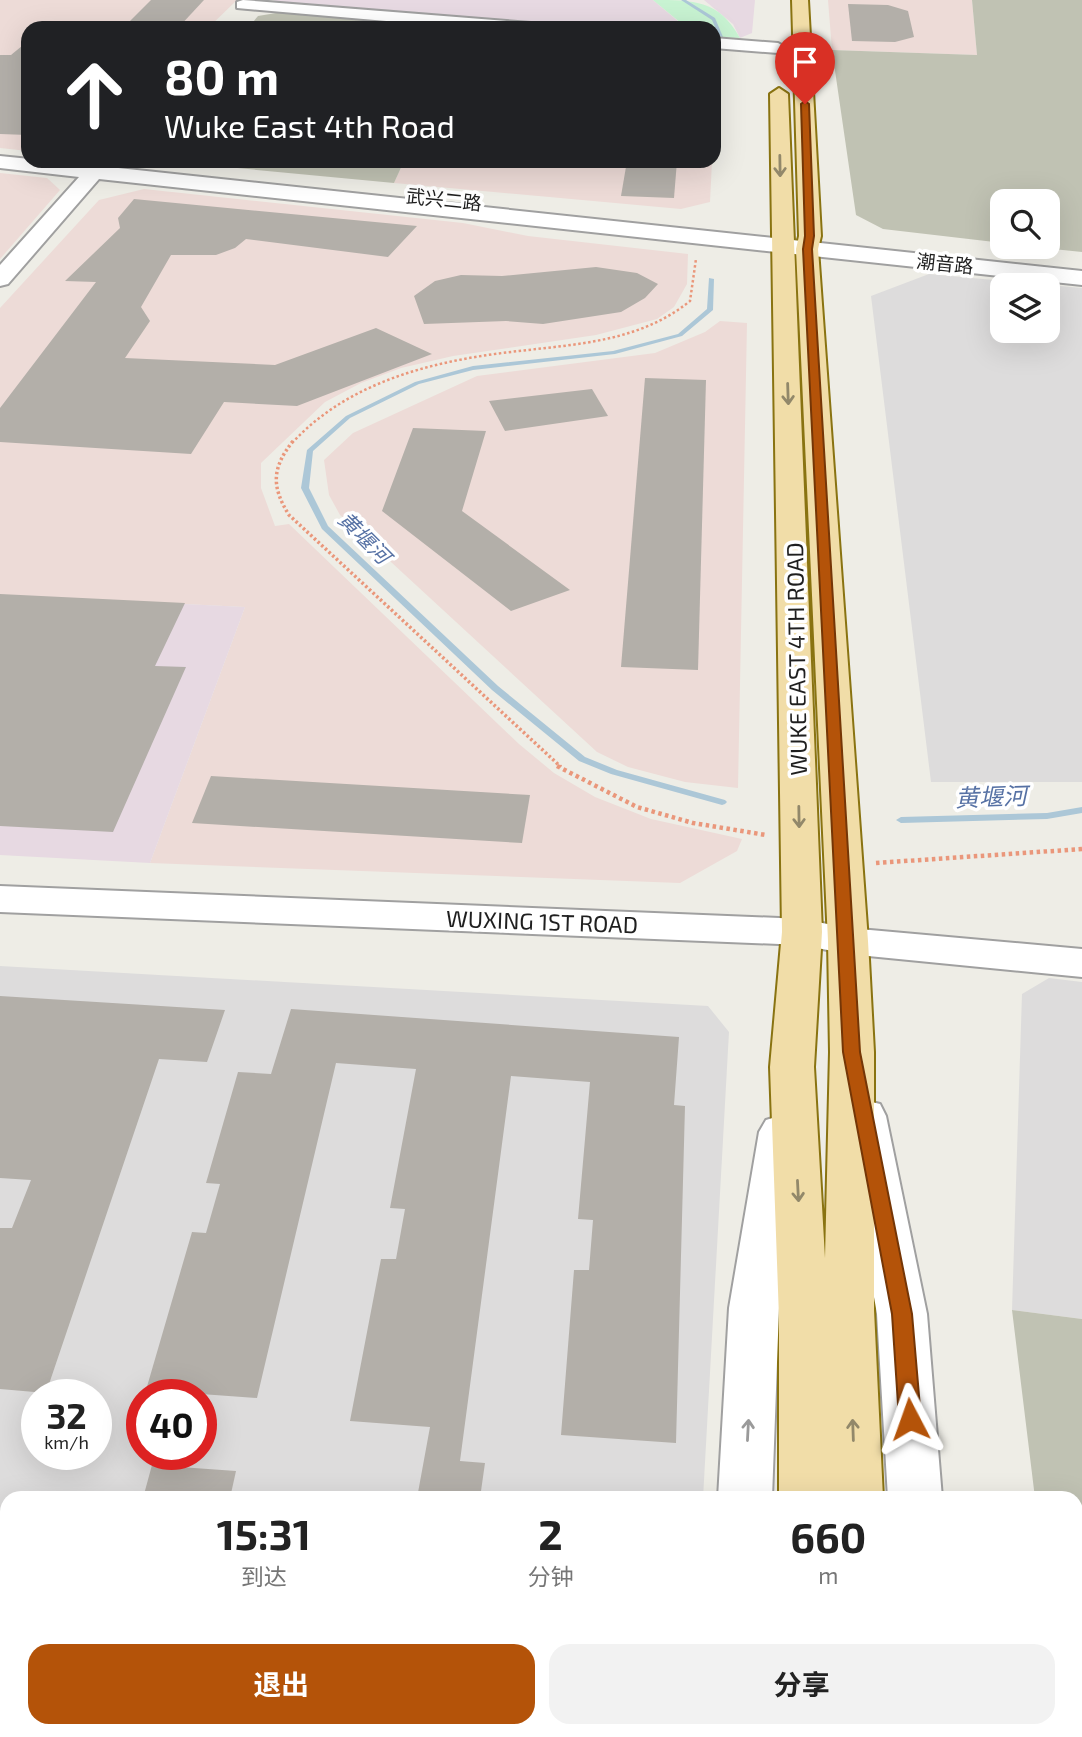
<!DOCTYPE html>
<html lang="zh">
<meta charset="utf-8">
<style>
:root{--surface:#fff;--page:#f2f2f2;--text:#222;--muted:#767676;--accent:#b45309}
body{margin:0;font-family:"Exo 2","Noto Sans SC",sans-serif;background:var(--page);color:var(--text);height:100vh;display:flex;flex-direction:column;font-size:26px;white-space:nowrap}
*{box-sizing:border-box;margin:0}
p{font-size:23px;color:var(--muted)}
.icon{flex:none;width:38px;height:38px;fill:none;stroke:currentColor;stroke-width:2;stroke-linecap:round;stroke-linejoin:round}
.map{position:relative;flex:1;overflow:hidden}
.side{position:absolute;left:0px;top:1491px;width:1083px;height:247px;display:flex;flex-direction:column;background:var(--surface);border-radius:21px 21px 0 0;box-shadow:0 7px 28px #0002}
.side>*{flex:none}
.top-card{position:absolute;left:21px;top:21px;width:700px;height:147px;border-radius:21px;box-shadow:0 7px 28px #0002;background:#202124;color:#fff;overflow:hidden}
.fabs{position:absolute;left:990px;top:189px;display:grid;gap:14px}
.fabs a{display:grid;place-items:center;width:70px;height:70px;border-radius:14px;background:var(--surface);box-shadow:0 7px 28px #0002;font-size:35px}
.speed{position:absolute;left:21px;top:1379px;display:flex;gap:14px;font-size:35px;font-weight:700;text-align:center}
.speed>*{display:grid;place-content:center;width:91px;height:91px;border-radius:50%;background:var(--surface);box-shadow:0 7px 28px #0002;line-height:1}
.speed small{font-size:18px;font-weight:400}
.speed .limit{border:10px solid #d22;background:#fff;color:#111}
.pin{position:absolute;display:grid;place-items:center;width:60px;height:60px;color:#fff;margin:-72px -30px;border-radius:50% 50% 50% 0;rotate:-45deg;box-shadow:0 0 7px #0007}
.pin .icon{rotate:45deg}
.me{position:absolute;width:77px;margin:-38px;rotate:356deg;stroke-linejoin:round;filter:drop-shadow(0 0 5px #0008)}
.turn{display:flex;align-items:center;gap:24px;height:147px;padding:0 28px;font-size:32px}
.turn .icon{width:91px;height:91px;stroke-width:2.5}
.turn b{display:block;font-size:49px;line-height:60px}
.eta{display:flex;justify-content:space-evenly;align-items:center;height:119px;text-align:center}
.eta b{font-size:42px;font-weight:700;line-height:49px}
.action{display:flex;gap:14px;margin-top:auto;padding:14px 28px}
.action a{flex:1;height:80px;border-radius:21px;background:var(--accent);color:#fff;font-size:28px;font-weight:700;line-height:80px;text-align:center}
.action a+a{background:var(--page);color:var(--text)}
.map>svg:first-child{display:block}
.residential{fill:#dddcdc;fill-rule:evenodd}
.commercial{fill:#eddbd7}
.industrial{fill:#e7d9e2}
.construction{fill:#c0c2b3}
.park{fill:#c8f3d2}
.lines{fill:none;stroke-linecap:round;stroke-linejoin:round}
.stream{fill:#acc7d7;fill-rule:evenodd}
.building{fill:#b3afa9}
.minor-casing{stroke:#a0a0a0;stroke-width:4}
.major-casing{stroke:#897311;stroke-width:4}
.path-far2{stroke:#ea977b;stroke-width:2.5;stroke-dasharray:2.5 2.5;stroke-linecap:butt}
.path-far1{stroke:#ea977b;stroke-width:3.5;stroke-dasharray:2.5 2.5;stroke-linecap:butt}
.path{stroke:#ea977b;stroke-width:4.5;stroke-dasharray:3.5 3.5;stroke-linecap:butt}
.minor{fill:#fff;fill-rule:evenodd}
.major{fill:#f1dda8;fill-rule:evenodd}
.oneway{stroke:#92886a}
.oneway2{stroke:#9a9a9a}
.route{fill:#b45309;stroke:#753606;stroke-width:2}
.labels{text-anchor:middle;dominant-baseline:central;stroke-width:7;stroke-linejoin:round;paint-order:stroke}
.far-street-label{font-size:19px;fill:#1f1f1f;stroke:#fff}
.far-water-label{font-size:21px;font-style:italic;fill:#5671a4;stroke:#fff}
.street-label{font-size:23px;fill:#1f1f1f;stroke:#fff}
.water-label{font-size:24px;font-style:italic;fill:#5671a4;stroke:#fff}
</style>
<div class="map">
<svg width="1082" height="1737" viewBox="0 0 1082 1737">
<rect width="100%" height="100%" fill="#eeede6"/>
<g class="residential">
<path d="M929,274l153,14v494h-151l-60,-486zM1003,285h45v46h-45z"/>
<path d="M0,966l708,40 21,26 -26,466h-696v233h683v6h-690zM37,1395h59v59h-59zM142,1395h59v59h-59z"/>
<path d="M1049,978l33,4v337l-70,-9 10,-316z"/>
</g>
<g class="commercial">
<path d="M0,0h237l-29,28h-180v123l-28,-3z"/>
<path d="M828,0h144l5,55 -145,-5z"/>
<path d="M404,161h308l-2,41 -29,7 -287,-26z"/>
<path d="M0,173l47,5 13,12 -60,69z"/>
<path d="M144,189l319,34 65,13 160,18 -1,30 -13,23 -17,12 -61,16 -143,21 -52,12 -40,15 -36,19 -64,61v25l14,38 14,-2 230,220 35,29 41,24 56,22 91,20 -5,12 -57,32 -530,-20 95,-256 -245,-12v-287l99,-108z"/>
<path d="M720,321l27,2 -9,465 -53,-6 -57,-15 -31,-15 -257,-237 -11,-20 -5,-35 29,-27 124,-57 178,-23 50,-21z"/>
</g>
<g class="industrial">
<path d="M273,0h380l26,22 -8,6h-94l-294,-23z"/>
<path d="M704,0h51l-3,33 -12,5 -7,-14z"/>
<path d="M0,595l245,12 -95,256 -150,-8z"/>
</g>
<g class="construction">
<path d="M972,0h110v252l-48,-5h14v-46h-45v42l-120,-14 -27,-14 -24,-165 145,5z"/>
<path d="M282,12l183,16h-217l10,-12z"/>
<path d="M163,161h241l-10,22z"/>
<path d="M1012,1310l70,9v418h-18l-1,-6h13v-233h-41z"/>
</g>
<path class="park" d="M653,0c41,0 66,0 87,38l-26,-1v-9h-27z"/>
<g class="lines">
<g class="stream">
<path d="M681,0h5l29,18 8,19 -4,-1 -7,-16z"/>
<path d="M709,278l5,1 -1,31 -31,26 -67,18 -142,16 -54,14 -69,34 -37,33 -4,37 19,38 170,160 87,71 32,13 108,30 2,2 -2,2 -3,1 -111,-31 -32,-13 -87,-71 -170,-161 -21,-41 6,-38 39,-34 69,-34 58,-16 140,-15 65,-17 29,-25z"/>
<path d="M1082,807v6l-35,6 -146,4 -5,-3 5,-3 146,-4z"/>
</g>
</g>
<g class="building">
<path d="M151,0h53l-26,28 -54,-1z"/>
<path d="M848,4l40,1 20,6 6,26 -19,5 -43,-1z"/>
<path d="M28,41v94l-28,-1v-79h11z"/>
<path d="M627,161h50l-3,37 -53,-2z"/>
<path d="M134,199l283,27 -29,31 -142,-18 -11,9 -19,7h-45l-30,52 9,14 -25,37 150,7 101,-37 56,26 -135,52 -73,-4 -33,52 -191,-12v-34l96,-126 -31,-1 55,-53 -2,-10z"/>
<path d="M596,267l41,6 21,11 -13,14 -24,14 -78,12 -37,-3 -82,3 -10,-28 21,-15 26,-6 41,1z"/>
<path d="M645,378l61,2 -8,290 -77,-3z"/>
<path d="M592,389l16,27 -103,15 -16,-30z"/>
<path d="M413,428l73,3 -24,80 108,79 -59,21 -129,-100z"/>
<path d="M0,594l185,9 -30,63 31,1 -73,165 -113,-6z"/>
<path d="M211,776l319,19 -8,48 -330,-20z"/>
<path d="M0,996l225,14 -18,52 -48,-3 -113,334 -46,-4v-161h12l19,-48 -31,-2z"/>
<path d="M291,1009l388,28 -5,68 11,1 -9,337 -115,-8 13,-165h15l4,-50 -15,-1 12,-137 -79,-6 -51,385 25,2 -5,35h-63l13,-71 -80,-6 31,-162h15l9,-50 -15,-1 26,-139 -80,-6 -79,335 -111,-8 46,-158 14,1 14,-49 -14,-1 32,-111 33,2z"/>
<path d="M152,1465l84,6 -6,27h-87z"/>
</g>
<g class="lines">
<defs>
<g id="minor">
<path d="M243,0l288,23 9,5h-73l-230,-20v-6z"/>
<path d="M714,38l64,5 9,5 -9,5 -64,-5z"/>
<path d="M0,156l89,9 4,-4h21l-5,6 973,104v14l-983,-106 -91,105 -8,2v-21l79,-88 -79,-9z"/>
<path d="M0,886l802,33 46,9 234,21v28l-234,-23 -46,-9 -802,-33z"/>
<path d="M864,1100l16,4 6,12 41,198 15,184h-54l-11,-184 -35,-198 6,-12z"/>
<path d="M782,1115l16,5 7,12 -26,176 -7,190h-54l11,-190 30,-176 7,-12z"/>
<path d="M704,1731h60l-1,6h-60z"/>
<path d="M902,1731h60l1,6h-60z"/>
</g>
<g id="major">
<path d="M792,0h16l13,236 -3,13 50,692 6,111v258l9,188h-104v-180l-9,-251 12,-135 -12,-838 9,-6 9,6 34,838 -8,135 11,191 5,-206 -2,-111 -32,-692 3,-13z"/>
<rect x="778" y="1731" width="116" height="6"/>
</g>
</defs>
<use href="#minor" class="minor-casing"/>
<use href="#major" class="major-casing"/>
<path class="path-far2" d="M292,443c58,-63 145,-83 227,-92 60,-7 122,-10 171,-50l6,-42"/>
<path class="path-far1" d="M293,441c-21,27 -22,45 -4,74l272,252"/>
<g class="path">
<path d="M557,766l80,41 56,16 73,12"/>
<path d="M876,863l206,-14"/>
</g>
<use href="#minor" class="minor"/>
<use href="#major" class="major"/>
</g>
<defs><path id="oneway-shaft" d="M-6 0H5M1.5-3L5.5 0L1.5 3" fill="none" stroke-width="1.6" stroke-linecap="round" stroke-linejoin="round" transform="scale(1.75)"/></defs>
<g class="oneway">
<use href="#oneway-shaft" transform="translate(780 166) rotate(89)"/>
<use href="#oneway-shaft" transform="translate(788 394) rotate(88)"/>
<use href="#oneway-shaft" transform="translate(799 817) rotate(89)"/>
<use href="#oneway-shaft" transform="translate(798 1191) rotate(87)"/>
<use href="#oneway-shaft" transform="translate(853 1430) rotate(-92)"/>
</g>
<use class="oneway2" href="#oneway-shaft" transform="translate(748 1430) rotate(-87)"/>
<path class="route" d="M805,101l4,3 5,132 -2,13 48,803 52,262 9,105 -4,7 -7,2 -8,-2 -3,-7 -7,-105 -49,-262 -40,-803 2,-13 -4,-132z"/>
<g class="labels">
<g class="far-street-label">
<text transform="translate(444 199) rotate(6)">武兴二路</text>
<text transform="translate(945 263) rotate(6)">潮音路</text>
</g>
<g class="far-water-label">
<text transform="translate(365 537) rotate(45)">黄堰河</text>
</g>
<g class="street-label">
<text transform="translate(796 659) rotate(-91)">WUKE EAST 4TH ROAD</text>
<text transform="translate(542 921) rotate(2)">WUXING 1ST ROAD</text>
</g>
<g class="water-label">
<text transform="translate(991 796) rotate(-2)">黄堰河</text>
</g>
</g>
</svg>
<div class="fabs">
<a><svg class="icon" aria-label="search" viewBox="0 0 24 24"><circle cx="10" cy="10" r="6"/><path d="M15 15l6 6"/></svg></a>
<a><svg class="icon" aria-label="layers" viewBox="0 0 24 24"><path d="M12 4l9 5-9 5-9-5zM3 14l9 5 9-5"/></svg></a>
</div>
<div class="speed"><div>32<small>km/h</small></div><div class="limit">40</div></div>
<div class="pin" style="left:805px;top:104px;background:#d93025"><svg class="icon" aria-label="arrive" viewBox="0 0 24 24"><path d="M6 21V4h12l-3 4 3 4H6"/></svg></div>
<svg class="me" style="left:910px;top:1419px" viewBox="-20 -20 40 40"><path d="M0-17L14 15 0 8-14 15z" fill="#b45309" stroke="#fff" stroke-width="4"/></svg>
<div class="top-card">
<div class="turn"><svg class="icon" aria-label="ahead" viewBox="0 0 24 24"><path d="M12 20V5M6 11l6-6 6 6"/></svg><div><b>80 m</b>Wuke East 4th Road</div></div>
</div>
<section class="side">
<div class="eta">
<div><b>15:31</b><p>到达</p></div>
<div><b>2</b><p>分钟</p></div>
<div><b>660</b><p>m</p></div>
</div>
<div class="action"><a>退出</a><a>分享</a></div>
</section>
</div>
